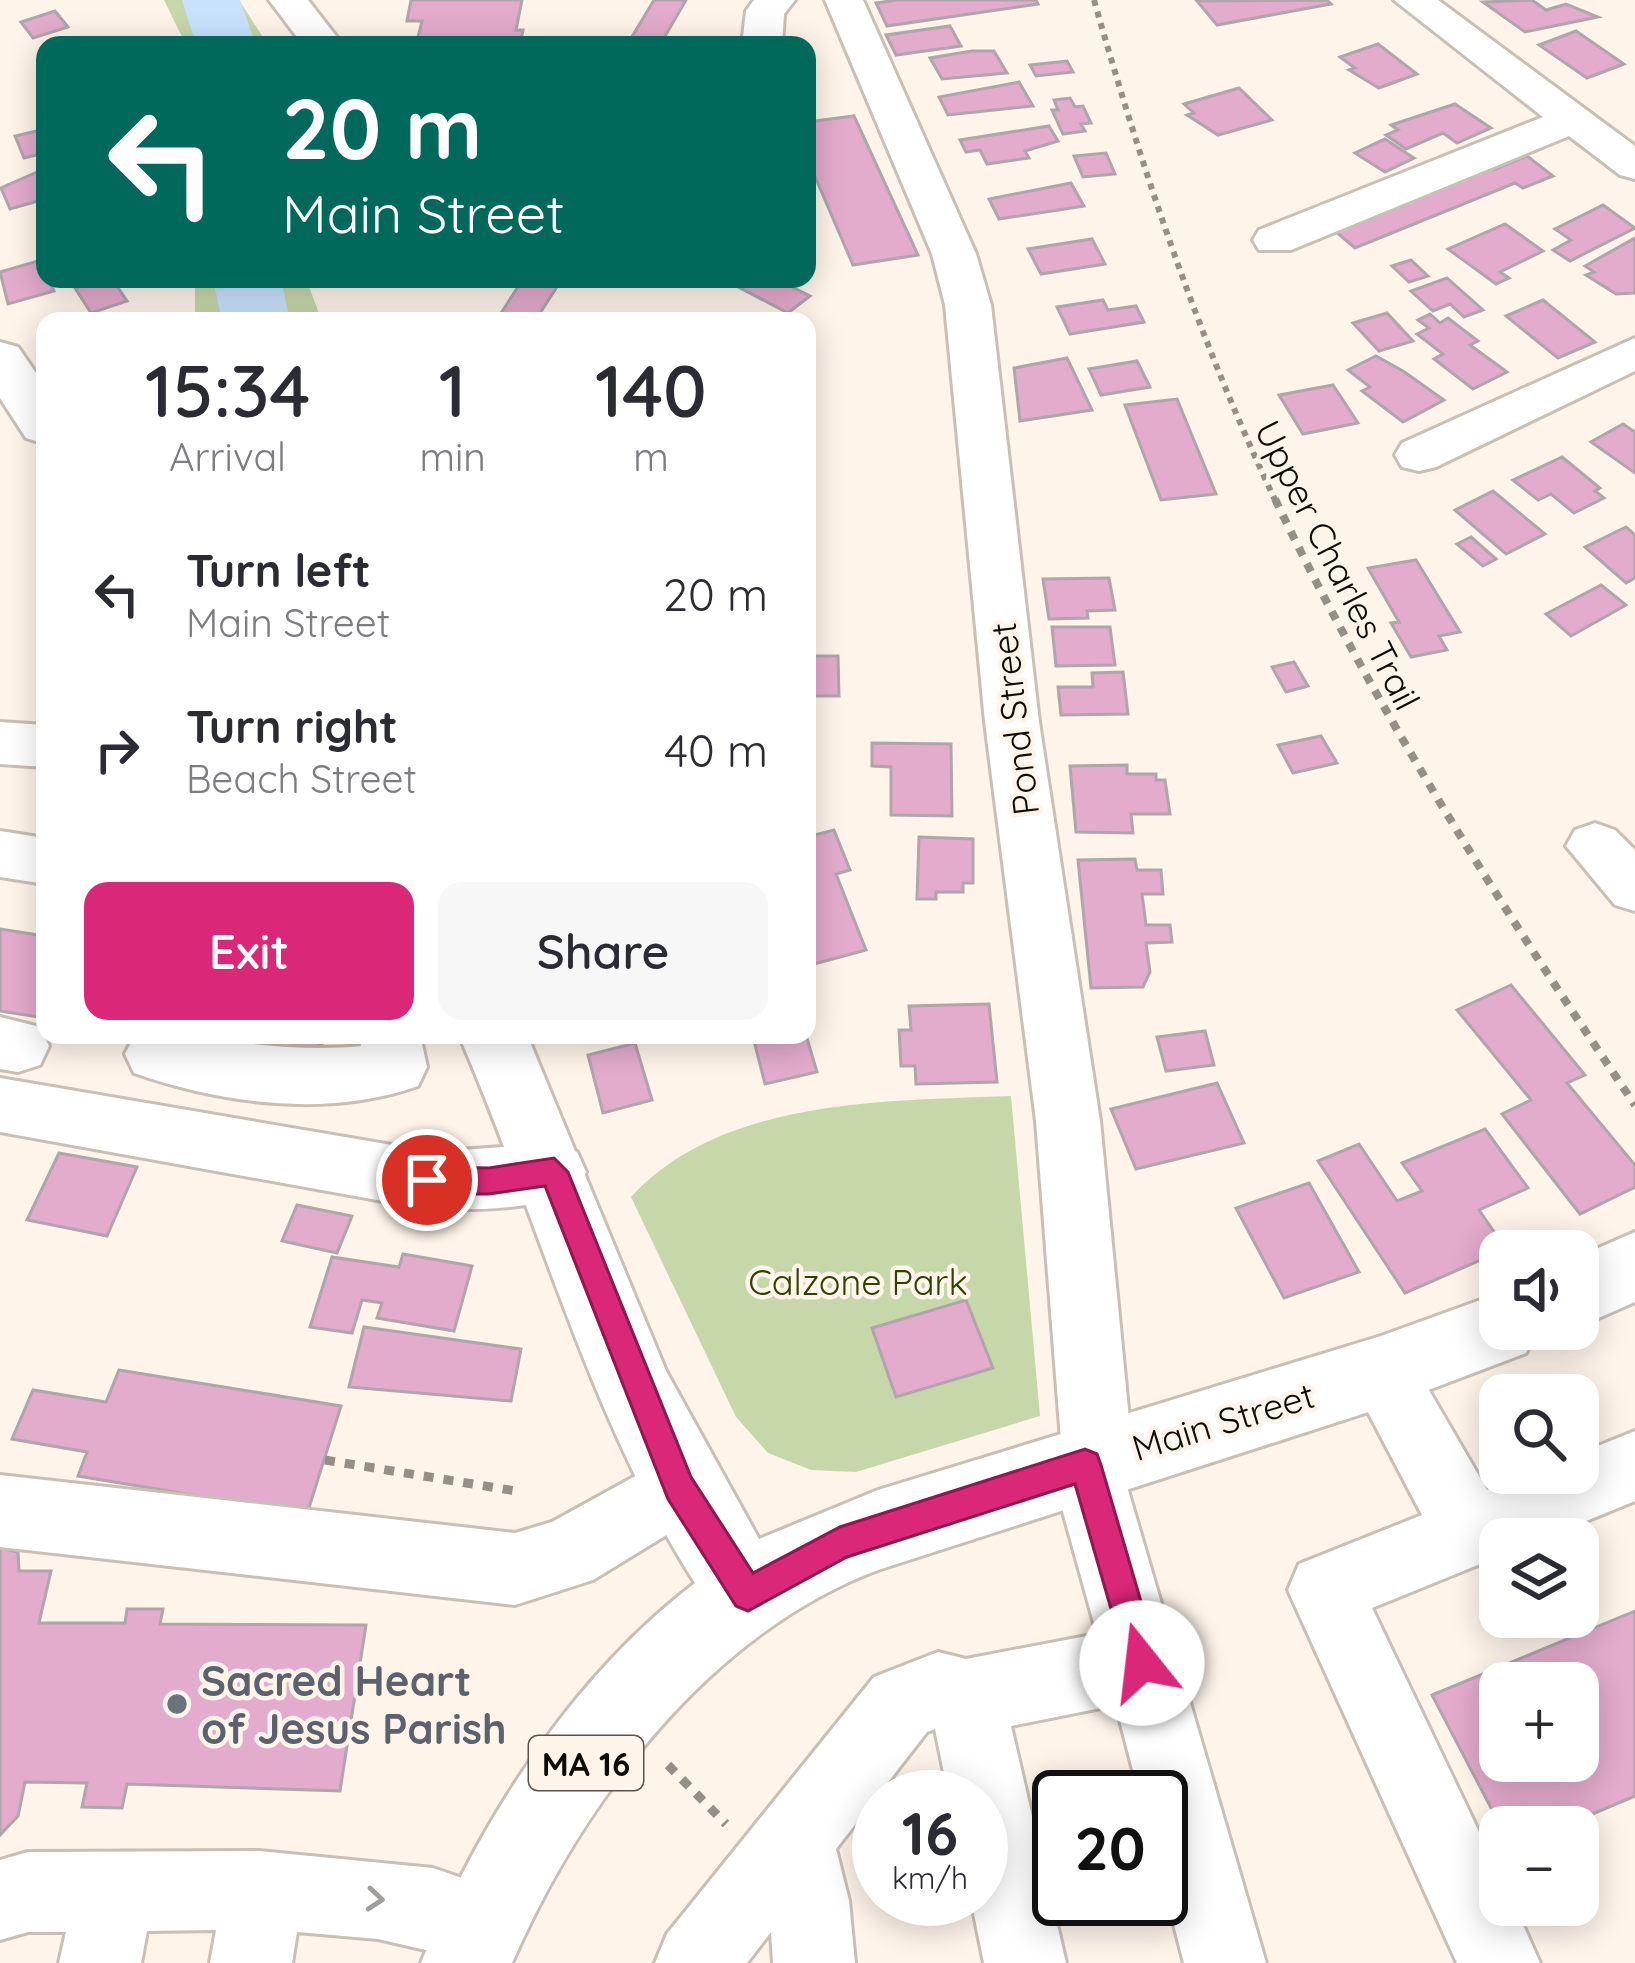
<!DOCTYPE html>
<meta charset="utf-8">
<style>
:root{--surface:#fff;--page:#f7f7f7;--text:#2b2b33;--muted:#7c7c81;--accent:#db2777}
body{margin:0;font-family:Quicksand,sans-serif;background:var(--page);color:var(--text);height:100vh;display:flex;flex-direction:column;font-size:45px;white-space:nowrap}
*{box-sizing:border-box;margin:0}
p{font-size:39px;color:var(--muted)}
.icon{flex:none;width:66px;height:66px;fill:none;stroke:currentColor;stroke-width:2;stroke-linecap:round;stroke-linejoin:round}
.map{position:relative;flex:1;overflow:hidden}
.drawer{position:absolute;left:36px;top:312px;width:780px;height:732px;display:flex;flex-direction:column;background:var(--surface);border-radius:24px;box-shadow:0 6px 30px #0003}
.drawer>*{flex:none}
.guide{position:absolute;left:36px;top:36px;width:780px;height:252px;border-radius:24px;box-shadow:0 6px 30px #0003;background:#00695c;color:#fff;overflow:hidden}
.controls{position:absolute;left:1479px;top:1230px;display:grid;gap:24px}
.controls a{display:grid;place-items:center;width:120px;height:120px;border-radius:24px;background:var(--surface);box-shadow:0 6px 30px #0003;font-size:60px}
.speed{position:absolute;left:852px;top:1770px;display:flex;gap:24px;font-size:60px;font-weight:700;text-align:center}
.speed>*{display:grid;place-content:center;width:156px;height:156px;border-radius:50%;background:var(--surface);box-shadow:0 6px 30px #0003;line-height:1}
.speed small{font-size:30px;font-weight:400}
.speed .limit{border:6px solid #111;border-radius:18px;background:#fff;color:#111}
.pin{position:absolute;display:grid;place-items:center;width:102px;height:102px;color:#fff;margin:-51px;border:6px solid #fff;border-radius:50%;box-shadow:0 3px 12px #0007}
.me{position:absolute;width:132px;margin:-66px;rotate:344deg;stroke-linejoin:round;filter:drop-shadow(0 0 9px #0008)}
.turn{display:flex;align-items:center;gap:42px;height:252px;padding:0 48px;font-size:54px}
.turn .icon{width:156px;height:156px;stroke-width:2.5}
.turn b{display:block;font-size:84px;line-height:102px}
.eta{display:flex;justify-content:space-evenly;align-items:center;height:204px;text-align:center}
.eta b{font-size:72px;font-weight:600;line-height:84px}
.action{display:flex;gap:24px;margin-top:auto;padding:24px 48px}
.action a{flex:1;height:138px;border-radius:24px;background:var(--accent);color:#fff;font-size:48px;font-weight:600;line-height:138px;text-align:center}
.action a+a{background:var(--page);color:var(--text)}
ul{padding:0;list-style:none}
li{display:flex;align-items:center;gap:36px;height:156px;padding:0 48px}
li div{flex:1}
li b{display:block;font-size:45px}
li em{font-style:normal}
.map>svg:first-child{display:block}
.green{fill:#c6d7aa}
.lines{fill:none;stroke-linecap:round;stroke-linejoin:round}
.river{fill:#c8e2fd;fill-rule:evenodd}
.building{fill:#e3abcc;stroke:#b1a4ab;stroke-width:3;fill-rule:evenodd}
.minor-casing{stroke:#c8bfb5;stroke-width:6}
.major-casing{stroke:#c8bfb5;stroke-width:6}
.path-far2{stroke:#968f88;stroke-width:6;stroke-dasharray:6 6;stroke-linecap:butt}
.path-far1{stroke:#968f88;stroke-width:8;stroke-dasharray:9 9;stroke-linecap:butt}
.path{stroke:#968f88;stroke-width:9;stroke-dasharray:10 10;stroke-linecap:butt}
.minor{fill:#fff;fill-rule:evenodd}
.major{fill:#fff;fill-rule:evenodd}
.oneway{stroke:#9f9e9c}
.route{fill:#db2777;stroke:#8e194d;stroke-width:3}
.worship-dot{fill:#6b7280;stroke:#fef4ea;stroke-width:4.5}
.labels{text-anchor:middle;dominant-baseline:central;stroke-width:9;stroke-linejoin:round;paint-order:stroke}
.shield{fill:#fef4ea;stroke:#57524c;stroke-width:3}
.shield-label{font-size:33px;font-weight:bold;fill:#0f0c08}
.street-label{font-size:36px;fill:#0f0c08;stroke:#fef4ea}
.park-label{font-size:36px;fill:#304101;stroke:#fef4ea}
.near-worship-label{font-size:42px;font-weight:bold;fill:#5b616d;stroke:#fef4ea;text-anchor:start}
</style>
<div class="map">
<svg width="1635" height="1963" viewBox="0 0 1635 1963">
<rect width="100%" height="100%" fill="#fef4ea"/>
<g class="green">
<path d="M164,0h75l29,45h-82z"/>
<path d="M195,279h111l16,42h-127z"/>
<path d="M1011,1096l29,320 -184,56 -45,-2 -43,-17 -32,-36 -105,-220c90,-99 256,-96 380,-101z"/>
</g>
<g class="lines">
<g class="river">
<path d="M182,0h58l16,45h-60z"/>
<path d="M213,279h68l9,42h-68z"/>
</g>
</g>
<g class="building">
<path d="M411,0h111l-6,30h7l-3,15h-104l6,-24h-15z"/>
<path d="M654,0h32l-26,45h-33z"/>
<path d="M897,0h139l2,4 -151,22 -11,-23z"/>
<path d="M1327,0l4,4 -114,21 -20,-24z"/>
<path d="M1532,0l14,10 20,-6 32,13 -73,15 -42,-30z"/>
<path d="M55,11l13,16 -35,11 -12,-16z"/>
<path d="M950,26l11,20 -65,9 -10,-20z"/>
<path d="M1576,31l48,33 -37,14 -48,-33z"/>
<path d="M1378,44l39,30 -38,14 -30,-18 6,-2 -15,-11z"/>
<path d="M972,51h22l13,22 -65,6 -12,-21z"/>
<path d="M1067,61l6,11 -37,4 -6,-11z"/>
<path d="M1019,82l14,24 -85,9 -9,-18z"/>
<path d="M1239,88l33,32 -54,15 -31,-20 7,-2 -10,-9z"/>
<path d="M1070,98l5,9 8,-1 8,17 -10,1 4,7 -22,3 -11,-24h6l-4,-10z"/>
<path d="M1455,104l36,24 -34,15 -14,-10 -37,16 -20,-14 12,-5 -7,-5z"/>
<path d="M854,116l64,139 -65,10 -46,-107v-36z"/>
<path d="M1049,126l9,15 -33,10 4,7 -42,6 -7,-14 -14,2 -6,-12z"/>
<path d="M45,129v24l-21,5 -9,-22z"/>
<path d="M1385,139l29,19 -29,14 -30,-19z"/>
<path d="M1106,153l9,21 -32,3 -9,-21z"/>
<path d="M1527,156l26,20 -30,12 -8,-5 -160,65 -26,-22 156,-62 8,6z"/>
<path d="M37,172l8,3v24l-35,10 -9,-21z"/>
<path d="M1071,183l13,23 -85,13 -10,-20z"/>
<path d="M1603,205l32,23 -65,33 -17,-11 18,-10 -16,-11z"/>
<path d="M1505,224l38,27 -43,21 9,6 -13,6 -48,-35z"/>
<path d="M1635,238v55l-19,1 -30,-19 8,-3 -9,-6z"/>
<path d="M1092,239l13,25 -64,10 -13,-25z"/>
<path d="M41,260l13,31 -46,13 -8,-32z"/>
<path d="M1411,260l17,16 -19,6 -17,-16z"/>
<path d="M1447,278l36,32 -19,7 -14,-13 -17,7 -22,-20z"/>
<path d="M102,279h10l15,22 -36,12 -16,-25z"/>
<path d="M523,279h39l-27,42h-39z"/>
<path d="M723,279h53l34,17 -22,17z"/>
<path d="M1103,300l5,10 28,-4 8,16 -74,12 -13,-27z"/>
<path d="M1543,300l52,42 -37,16 -52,-42z"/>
<path d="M1387,313l26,28 -34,10 -26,-28z"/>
<path d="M1430,314l10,9 8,-5 30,23 -8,4 37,27 -34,17 -39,-30 9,-5 -26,-20 12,-6 -11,-8z"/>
<path d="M1376,356l27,15 41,29 -41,22 -41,-31 8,-4 -22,-17z"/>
<path d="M1067,358l25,52 -72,11 -6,-53z"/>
<path d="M1137,361l13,26 -49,8 -12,-26z"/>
<path d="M1333,385l25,38 -55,11 -24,-39z"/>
<path d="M1177,399l39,95 -55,6 -36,-95z"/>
<path d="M1623,424l12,8v41l-44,-31z"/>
<path d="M1562,457l38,31 -5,3 9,7 -30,15 -23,-19 -13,6 -25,-20z"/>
<path d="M1493,491l52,43 -39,20 -51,-44z"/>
<path d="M1626,527l9,8v43l-9,5 -41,-36z"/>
<path d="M1471,537l25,22 -13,7 -26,-22z"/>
<path d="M1416,560l44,72 -21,4 8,14 -36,7 -20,-34 8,-1 -31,-54z"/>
<path d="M1109,578l6,32 -28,1 1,7 -39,1 -6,-40z"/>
<path d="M1601,585l25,20 -55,31 -25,-22z"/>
<path d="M1052,627h58l5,38 -59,1z"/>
<path d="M807,656h31l1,40h-32z"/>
<path d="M1294,662l14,24 -22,6 -14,-25z"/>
<path d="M1123,672l5,42 -67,1 -3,-28h35l-1,-14z"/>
<path d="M1321,736l16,27 -44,10 -15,-28z"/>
<path d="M872,743l79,1 1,72 -61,-1v-48l-19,-1z"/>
<path d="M1127,765v9h29v6h9l5,34h-39l2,19 -57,-1 -6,-66z"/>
<path d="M834,830l16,40 -14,4 30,76 -59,16v-129z"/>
<path d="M919,837l54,2v44h-10v9h-27v7h-19z"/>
<path d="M1135,859l2,11h24l2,24h-21l4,31h24l2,17 -26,1 4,29 -7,15 -52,1 -13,-128z"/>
<path d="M0,929l45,7v82l-45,-7z"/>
<path d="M1511,985l74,90 -18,8 68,82v22l-55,27 -78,-100 29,-14 -74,-90z"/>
<path d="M989,1004l8,78 -81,2 -1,-18h-14l-2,-36h12l-2,-24z"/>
<path d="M1205,1031l9,34 -48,6 -9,-34z"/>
<path d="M270,1035h69l-53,27z"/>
<path d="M784,1035h22l11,37 -52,12 -11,-43z"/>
<path d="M635,1043l17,57 -49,13 -15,-58z"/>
<path d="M1217,1083l27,60 -108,26 -25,-60z"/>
<path d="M1485,1129l43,59 -49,22 27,39 -101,44 -87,-132 41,-17 38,57 25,-10 -20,-28z"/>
<path d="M59,1153l78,14 -30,69 -80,-16z"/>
<path d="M1309,1183l50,89 -75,26 -48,-90z"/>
<path d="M297,1205l55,11 -15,37 -55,-12z"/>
<path d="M403,1254l69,12 -18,65 -77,-13 5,-15 -20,-3 -10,33 -42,-6 22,-70 67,10z"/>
<path d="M966,1300l27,68 -97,29 -24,-69z"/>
<path d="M364,1327l157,22 -10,52 -162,-14z"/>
<path d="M119,1370l222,36 -34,108 -229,-38 9,-24 -75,-13 21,-49 73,12z"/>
<path d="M0,1548l18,4 1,19h32l-12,52h86l2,-14h36l-3,15 206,1 -26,166 -213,-7 -5,24 -40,-1 5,-24 -62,-1 -7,34 -18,19z"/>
<path d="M1635,1611v185l-73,31h-61l-69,-132zM1500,1683h78v78h-78z"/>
</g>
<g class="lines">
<defs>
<g id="minor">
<path d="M269,0h39l35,45h-40z"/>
<path d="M754,0h41l-11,14 -2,31h-40l4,-34z"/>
<path d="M825,0h38l113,254 15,51 48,417 61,399 33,339 -8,20 141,483h-82l-23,-88v-78h-21l-24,-92 -105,21 55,237h-82l-13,-64h10v-102h-32l-14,-68 -8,3 -91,117 13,52 6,62h-82l-2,-31 -24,31h-92l12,-29 207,-257 64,-25 28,7 131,-25 -47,-169 11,-25 -25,-319 -51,-399 -40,-417 -13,-51z"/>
<path d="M1394,0h44l197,146v33l-15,-4 -51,-39 -278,114h-32l-6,-10 6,-10 284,-113z"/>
<path d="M1635,338v33l-199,96 -17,4 -17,-4 -7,-12 7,-12z"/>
<path d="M0,722l45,3v42l-45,-3z"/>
<path d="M1595,823l20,7 20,20v61l-20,-6 -49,-59 9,-16z"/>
<path d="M0,831l45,7v46l-45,-7z"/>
<path d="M0,1017l40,10 9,19 -9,19 -22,7 -18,-3z"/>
<path d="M135,1035c77,0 148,19 226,11l-3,-11h62l7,32 -9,19c-90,32 -195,18 -284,-13l-9,-19z"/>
<path d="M0,1078l427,73c42,1 116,-12 150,1l9,20 -9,20c-49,18 -99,18 -150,17l-427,-77z"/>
<path d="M1381,1339l24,10 82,141 42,-17h49v-19l57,-23v70l-93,38h-42v17l-128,52 128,268v29h14l26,58h-83l-169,-373 11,-26 123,-49 -75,-143 10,-23z"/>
<path d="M679,1452l25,10 10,25 -10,25 -111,68 -78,25 -515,-58v-72l515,58 37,-11z"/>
<path d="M259,1851l174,17 78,27 12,28 -12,28 -29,12 -104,-24 -81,-7 -5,31h-82l6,-33 -69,1 -6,32h-82l7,-31h-38l-28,8v-80l28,-8z"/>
</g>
<g id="major">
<path d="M0,342l18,5 27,39v58l-19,-6 -26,-40z"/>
<path d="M459,1035h68l139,336 93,168 119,-49 503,-154 119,-43v36h37l-11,24 -145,55 -503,162c-168,63 -296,232 -366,393h-91c59,-142 150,-285 274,-380 -107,-167 -157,-367 -236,-548z"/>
<path d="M1635,1232v70l-57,25v-70z"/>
</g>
</defs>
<use href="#minor" class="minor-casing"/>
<use href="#major" class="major-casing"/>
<path class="path-far2" d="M1094,0c49,172 105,340 182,502"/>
<path class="path-far1" d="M1275,499c102,213 228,411 360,606"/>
<g class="path">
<path d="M325,1460l197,32"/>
<path d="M668,1765l58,59"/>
</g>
<use href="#minor" class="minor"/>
<use href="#major" class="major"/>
</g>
<defs><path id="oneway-chevron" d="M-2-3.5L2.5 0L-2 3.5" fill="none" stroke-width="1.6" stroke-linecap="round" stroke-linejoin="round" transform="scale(3)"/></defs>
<use class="oneway" href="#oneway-chevron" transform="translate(375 1899) rotate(5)"/>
<path class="route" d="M554,1158l14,14 123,305 62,96 87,-46 245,-78 12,5 4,11 58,198 -5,12 -12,5 -12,-5 -55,-191 -228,73 -99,54 -12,-5 -68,-107 -123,-313 -56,8h-62l-15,-14 15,-13 62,1z"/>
<circle class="worship-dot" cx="177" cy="1704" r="12"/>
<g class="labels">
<rect class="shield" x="529" y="1736" width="114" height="54" rx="9"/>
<g class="shield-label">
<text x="586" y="1763">MA 16</text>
</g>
<g class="street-label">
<text transform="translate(1338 565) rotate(63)">Upper Charles Trail</text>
<text transform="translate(1014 719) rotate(-97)">Pond Street</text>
<text transform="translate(1223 1421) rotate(-17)">Main Street</text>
</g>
<g class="park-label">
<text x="858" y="1281">Calzone Park</text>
</g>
<g class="near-worship-label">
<text x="201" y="1680">Sacred Heart<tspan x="201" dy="48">of Jesus Parish</tspan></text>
</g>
</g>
</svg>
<div class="controls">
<a><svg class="icon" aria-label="sound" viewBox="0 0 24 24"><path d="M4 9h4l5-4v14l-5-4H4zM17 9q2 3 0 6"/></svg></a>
<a><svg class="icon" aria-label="search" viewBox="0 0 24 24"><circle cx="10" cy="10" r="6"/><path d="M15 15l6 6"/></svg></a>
<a><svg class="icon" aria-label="layers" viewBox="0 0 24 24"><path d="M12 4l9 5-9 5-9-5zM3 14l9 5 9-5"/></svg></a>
<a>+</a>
<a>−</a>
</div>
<div class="speed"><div>16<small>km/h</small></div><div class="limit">20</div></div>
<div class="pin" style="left:427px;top:1180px;background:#d93025"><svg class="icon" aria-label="arrive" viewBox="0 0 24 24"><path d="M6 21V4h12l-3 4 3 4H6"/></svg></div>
<svg class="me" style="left:1142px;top:1663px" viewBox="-20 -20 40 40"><circle r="19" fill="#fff"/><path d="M0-13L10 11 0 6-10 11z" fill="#db2777"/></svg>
<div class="guide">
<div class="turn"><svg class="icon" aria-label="left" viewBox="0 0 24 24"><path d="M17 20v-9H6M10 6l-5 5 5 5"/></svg><div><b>20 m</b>Main Street</div></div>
</div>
<section class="drawer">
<div class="eta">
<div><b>15:34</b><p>Arrival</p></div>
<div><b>1</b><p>min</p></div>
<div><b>140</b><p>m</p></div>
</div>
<ul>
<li><svg class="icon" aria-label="left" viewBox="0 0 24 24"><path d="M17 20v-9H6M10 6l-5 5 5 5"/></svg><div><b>Turn left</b><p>Main Street</p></div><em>20 m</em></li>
<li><svg class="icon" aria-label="right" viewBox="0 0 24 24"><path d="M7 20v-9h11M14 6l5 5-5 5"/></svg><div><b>Turn right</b><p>Beach Street</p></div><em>40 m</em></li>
</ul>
<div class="action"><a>Exit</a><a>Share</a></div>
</section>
</div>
